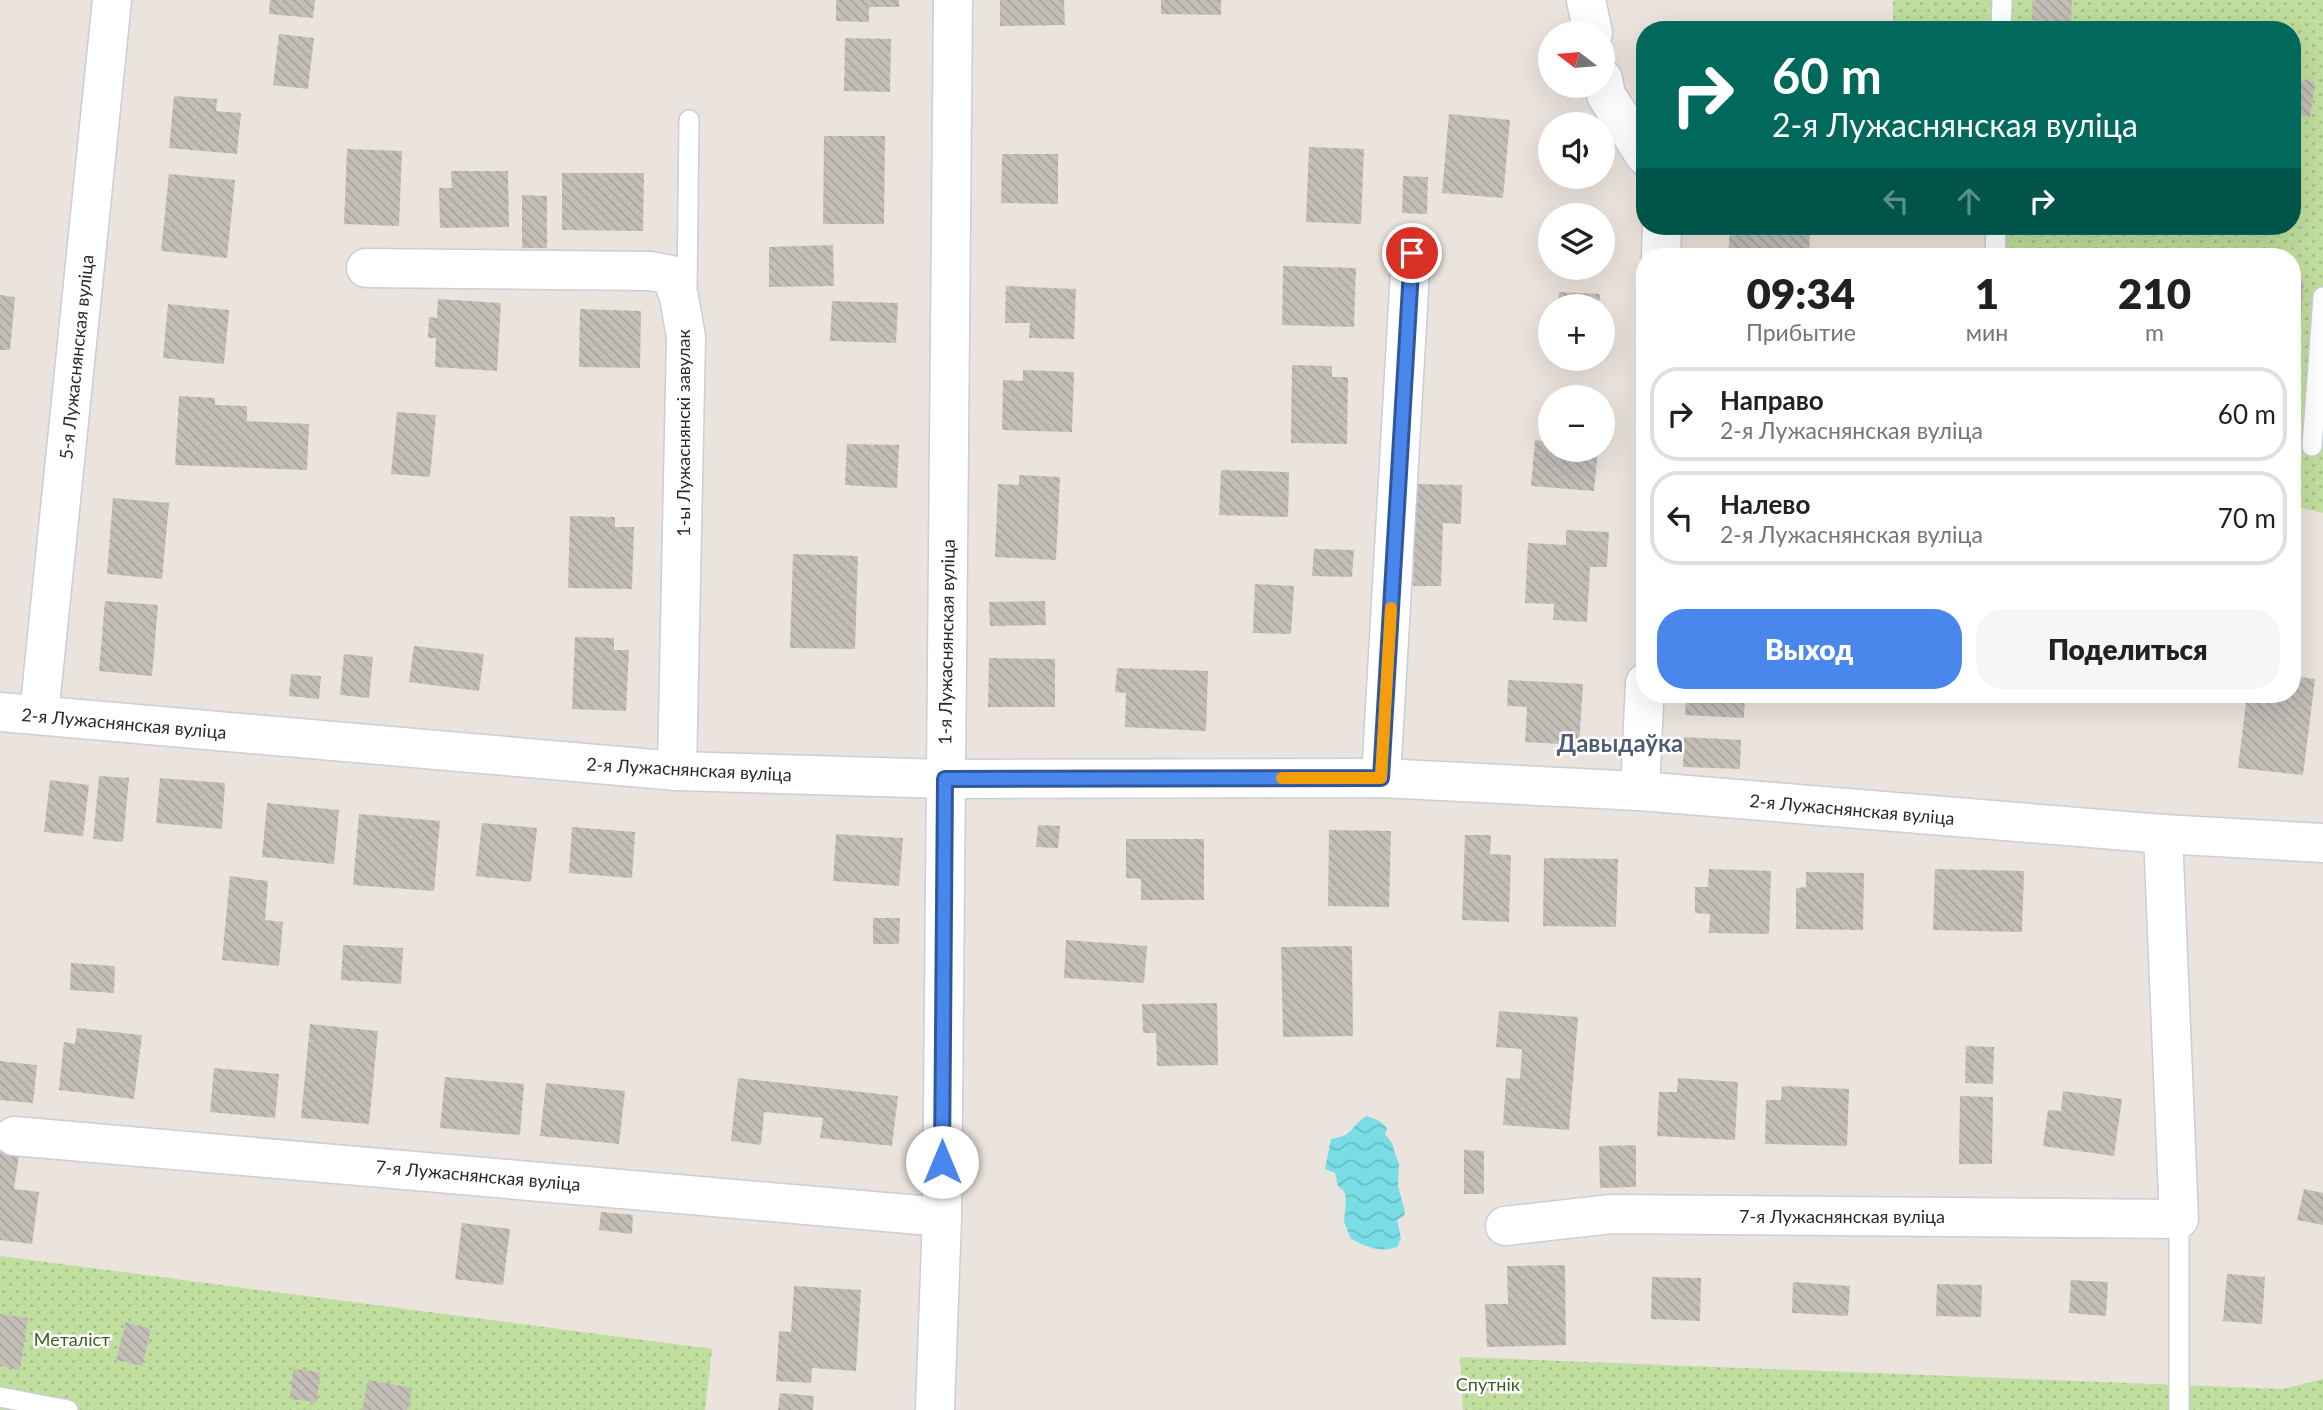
<!DOCTYPE html>
<html lang="ru">
<meta charset="utf-8">
<style>
:root{--surface:#fff;--page:#f6f6f6;--text:#202124;--muted:#757577;--line:#e0e0e0;--accent:#4a87ec}
body{margin:0;font-family:Lato,sans-serif;background:var(--page);color:var(--text);height:100vh;display:flex;flex-direction:column;font-size:26px;white-space:nowrap}
*{box-sizing:border-box;margin:0}
p{font-size:23px;color:var(--muted)}
.icon{flex:none;width:38px;height:38px;fill:none;stroke:currentColor;stroke-width:2;stroke-linecap:round;stroke-linejoin:round}
.map{position:relative;flex:1;overflow:hidden}
.side{position:absolute;left:1636px;top:248px;width:665px;height:455px;display:flex;flex-direction:column;background:var(--surface);border-radius:28px;box-shadow:0 7px 28px #0002}
.side>*{flex:none}
.guide{position:absolute;left:1636px;top:21px;width:665px;height:214px;border-radius:28px;box-shadow:0 7px 28px #0002;background:#00695c;color:#fff;overflow:hidden}
.needle{width:46px;rotate:286deg}
.tools{position:absolute;left:1538px;top:21px;display:grid;gap:14px}
.tools a{display:grid;place-items:center;width:77px;height:77px;border-radius:50%;background:var(--surface);box-shadow:0 7px 28px #0002;font-size:35px}
.pin{position:absolute;display:grid;place-items:center;width:60px;height:60px;color:#fff;margin:-30px;border:4px solid #fff;border-radius:50%;box-shadow:0 2px 7px #0007}
.me{position:absolute;width:77px;margin:-38px;rotate:0deg;stroke-linejoin:round;filter:drop-shadow(0 0 5px #0008)}
.turn{display:flex;align-items:center;gap:24px;height:147px;padding:0 21px;font-size:32px}
.turn .icon{width:91px;height:91px;stroke-width:2.5}
.turn b{display:block;font-size:49px;line-height:60px}
.lanes{display:flex;align-items:center;height:66px;padding:0 21px;background:#0003;justify-content:center;gap:35px;direction:ltr}
.lanes .off{opacity:.35}
.eta{display:flex;justify-content:space-evenly;align-items:center;height:119px;text-align:center}
.eta b{font-size:42px;font-weight:800;line-height:49px}
.action{display:flex;gap:14px;margin-top:auto;padding:14px 21px}
.action a{flex:1;height:80px;border-radius:28px;background:var(--accent);color:#fff;font-size:28px;font-weight:800;line-height:80px;text-align:center}
.action a+a{background:var(--page);color:var(--text)}
ul{padding:0;list-style:none}
li{display:flex;align-items:center;gap:21px;height:94px;margin:0 14px 10px;padding:0 7px;border:4px solid var(--line);border-radius:28px}
li div{flex:1}
li b{display:block;font-size:26px}
li em{font-style:normal}
.map>svg:first-child{display:block}
.garden{fill:url(#garden-dots)}
.water{fill:url(#water-waves)}
.building{fill:url(#building-back-hatch)}
.lines{fill:none;stroke-linecap:round;stroke-linejoin:round}
.lane-casing{stroke:#c9ced7;stroke-width:22}
.street-casing{stroke:#c9ced7;stroke-width:41}
.lane{stroke:#fff;stroke-width:19}
.street{stroke:#fff;stroke-width:38}
.route-casing{stroke:#305899;stroke-width:18}
.route{stroke:#4a87ec;stroke-width:12}
.slow{stroke:#f59e0b;stroke-width:12}
.labels{text-anchor:middle;dominant-baseline:central;stroke-width:5;stroke-linejoin:round;paint-order:stroke}
.street-label{font-size:18px;fill:#2a2a2a;stroke:#fff}
.park-label{font-size:18px;fill:#3a6220;stroke:#fff}
.district-label{font-size:24px;font-weight:bold;fill:#4e5d77;stroke:#fff}
</style>
<div class="map">
<svg width="2323" height="1410" viewBox="0 0 2323 1410">
<defs>
<pattern id="garden-dots" width="8" height="8" patternUnits="userSpaceOnUse" patternTransform="scale(1.75)"><rect width="8" height="8" fill="#c0de9e"/><path d="M2 2h.1M6 6h.1" fill="none" stroke="#a5bf88" stroke-width="1.8" stroke-linecap="round"/></pattern>
<pattern id="water-waves" width="16" height="10" patternUnits="userSpaceOnUse" patternTransform="scale(1.75)"><rect width="16" height="10" fill="#78dde5"/><path d="M0 5q4-4 8 0t8 0" fill="none" stroke="#68bec5"/></pattern>
<pattern id="building-back-hatch" width="6" height="6" patternUnits="userSpaceOnUse" patternTransform="scale(1.75)"><rect width="6" height="6" fill="#c4beb9"/><path d="M-1 5l2 2M0 0l6 6M5-1l2 2" fill="none" stroke="#a9a39f"/></pattern>
</defs>
<rect width="100%" height="100%" fill="#ebe3dd"/>
<g class="garden">
<path d="M1893,0h430v513l-30,-7 -1,-249h-307l2,-31h305v-196h-399z"/>
<path d="M0,1256l712,93 -7,61h-705z"/>
<path d="M1460,1357l823,32 40,-10v31h-860z"/>
</g>
<path class="water" d="M1367,1116l14,6 6,6 -2,6 7,9 7,22 -1,21 7,26 -1,4 -7,4 4,18 -4,9c-17,6 -30,0 -46,-8l-7,-17 2,-23 -2,-8 -6,-5 -3,-13 -10,-4 6,-30c24,-3 18,-13 36,-23z"/>
<g class="building">
<path d="M270,0h45l-2,18 -44,-4z"/>
<path d="M836,0h63v7h-30v15l-33,-1z"/>
<path d="M1000,0h64l1,25 -65,1z"/>
<path d="M1161,0h60v15l-60,-1z"/>
<path d="M2033,0h39l-1,23 -39,-3z"/>
<path d="M279,34l35,4 -6,51 -35,-4z"/>
<path d="M845,38l46,1 -1,53 -46,-1z"/>
<path d="M2292,79l23,3 -5,35 -18,-2z"/>
<path d="M174,96l43,3 -1,12 25,2 -4,41 -68,-6z"/>
<path d="M1449,114l61,6 -7,78 -61,-5z"/>
<path d="M824,136h61l-1,88h-61z"/>
<path d="M1309,147l55,2 -3,75 -55,-2z"/>
<path d="M347,149l55,2 -3,75 -55,-2z"/>
<path d="M1002,154h56v50l-57,-1z"/>
<path d="M451,171h57l1,56 -69,1 -1,-40h13z"/>
<path d="M562,173h82l-1,58 -81,-1z"/>
<path d="M169,174l66,6 -8,78 -66,-7z"/>
<path d="M1403,176l25,1 -1,37 -25,-1z"/>
<path d="M522,195l25,1v52h-25z"/>
<path d="M2008,226h47l-1,7 -47,-4z"/>
<path d="M1730,229l80,4 -1,24h-81z"/>
<path d="M833,245l1,41 -65,1v-40z"/>
<path d="M1283,266l73,2 -2,59 -72,-2z"/>
<path d="M2292,280l12,1 -4,49 -8,-1z"/>
<path d="M1006,286l70,3 -2,50 -45,-1 1,-15h-25z"/>
<path d="M1559,292l41,2 -1,12h-41z"/>
<path d="M0,295l15,2 -5,53h-10z"/>
<path d="M438,299l63,4 -4,68 -62,-4 1,-29h-8l1,-21 8,1z"/>
<path d="M832,301l66,2 -2,40 -66,-2z"/>
<path d="M168,304l61,6 -5,54 -61,-6z"/>
<path d="M580,309l61,2 -1,57 -61,-1z"/>
<path d="M1292,365l40,1v11h16l-1,67 -56,-1z"/>
<path d="M1023,370l51,2 -2,60 -70,-2 1,-50 20,1z"/>
<path d="M179,396l36,2v7l32,1v15l62,3 -2,46 -132,-5z"/>
<path d="M397,412l39,3 -6,62 -39,-3z"/>
<path d="M1545,428h5v22h48l-4,41 -63,-5 4,-46 8,1z"/>
<path d="M847,444l52,1 -2,43 -52,-3z"/>
<path d="M1221,470l68,2 -1,45 -69,-2z"/>
<path d="M1019,475l41,2 -4,83 -61,-3 3,-73 21,1z"/>
<path d="M1416,484l46,1 -1,39 -18,-1 -2,63h-28z"/>
<path d="M113,498l56,5 -7,76 -55,-5z"/>
<path d="M570,516l45,1v10h19l-2,62 -64,-1z"/>
<path d="M1566,530l43,2 -2,35h-17l-3,55 -34,-2 1,-16 -29,-1 3,-60 38,2z"/>
<path d="M1314,549l40,1 -2,27 -40,-1z"/>
<path d="M793,554l65,2 -3,93 -65,-1z"/>
<path d="M1255,584l39,2 -3,48 -38,-1z"/>
<path d="M105,601l53,4 -6,71 -53,-5z"/>
<path d="M1045,601l1,24 -56,1 -1,-24z"/>
<path d="M575,637l39,1v12h15l-3,61 -54,-2z"/>
<path d="M414,646l70,8 -5,37 -70,-9z"/>
<path d="M344,654l29,3 -4,41 -29,-3z"/>
<path d="M989,658l66,1v48h-67z"/>
<path d="M1117,668l91,3 -2,60 -81,-4 1,-34 -11,-1z"/>
<path d="M291,674l30,2 -2,23 -30,-3z"/>
<path d="M2292,676l23,3 -12,96 -65,-7 9,-73h45z"/>
<path d="M1508,680l75,4 -4,61 -54,-3 2,-35 -20,-1z"/>
<path d="M1686,695h59l-1,23 -59,-3z"/>
<path d="M1684,737l57,3 -1,29 -57,-2z"/>
<path d="M99,776l30,2 -6,64 -30,-3z"/>
<path d="M160,778l65,5 -3,46 -66,-6z"/>
<path d="M50,780l39,5 -6,51 -39,-4z"/>
<path d="M267,803l72,7 -5,54 -72,-7z"/>
<path d="M359,814l81,7 -6,70 -81,-6z"/>
<path d="M482,823l55,5 -6,54 -55,-6z"/>
<path d="M1038,825l22,1 -2,22 -22,-1z"/>
<path d="M572,827l63,5 -3,46 -63,-5z"/>
<path d="M1329,830l62,1 -2,76 -61,-1z"/>
<path d="M836,834l67,4 -4,48 -66,-5z"/>
<path d="M1465,835h26l-1,19 21,1 -2,67 -47,-2z"/>
<path d="M1126,839h78v61h-63v-21l-15,-1z"/>
<path d="M1544,858l74,1 -2,68 -73,-1z"/>
<path d="M1709,869l62,2 -2,63 -60,-1 1,-19 -15,-1v-26h13z"/>
<path d="M1935,869l89,2 -2,61 -89,-2z"/>
<path d="M1806,872l58,1 -1,57 -67,-1v-41l10,-1z"/>
<path d="M230,876l38,5 -3,39 18,2 -4,44 -57,-6z"/>
<path d="M873,918h27l-1,26h-26z"/>
<path d="M1066,940l81,6 -3,37 -80,-5z"/>
<path d="M343,945l60,3 -2,36 -60,-4z"/>
<path d="M1352,946l1,90 -70,1 -2,-90z"/>
<path d="M71,963l44,3 -1,27 -44,-3z"/>
<path d="M1217,1003l1,62 -61,1 -1,-33h-13l-1,-29z"/>
<path d="M1499,1011l79,6 -9,113 -66,-5 3,-47 14,1 2,-30 -26,-2z"/>
<path d="M310,1024l68,7 -9,93 -68,-6z"/>
<path d="M77,1028l65,7 -8,64 -75,-9 5,-48 11,2z"/>
<path d="M1966,1046l28,1 -1,37 -28,-1z"/>
<path d="M0,1061l37,4 -4,38 -33,-3z"/>
<path d="M214,1068l65,6 -4,44 -65,-6z"/>
<path d="M445,1077l79,7 -4,51 -80,-7z"/>
<path d="M738,1078l160,18 -6,50 -72,-8 3,-20 -59,-6 -3,33 -30,-4z"/>
<path d="M1678,1078l60,4 -3,58 -78,-4 2,-44h18z"/>
<path d="M546,1083l79,8 -6,53 -79,-8z"/>
<path d="M1782,1086l67,3 -2,57 -82,-2 1,-44h15z"/>
<path d="M2063,1091l59,8 -8,57 -71,-10 5,-36 13,1z"/>
<path d="M1960,1096l33,1 -1,67h-33z"/>
<path d="M1636,1145v42l-36,1 -1,-42z"/>
<path d="M1464,1150l20,1v43h-20z"/>
<path d="M0,1152l19,3 -5,34 25,3 -7,52 -32,-4z"/>
<path d="M2304,1189l19,4v32l-26,-5z"/>
<path d="M601,1212l32,3 -1,19 -33,-4z"/>
<path d="M462,1223l48,6 -7,56 -48,-6z"/>
<path d="M1565,1265l1,80 -79,2 -2,-43h23l-1,-38z"/>
<path d="M2227,1274l38,3 -3,47 -39,-3z"/>
<path d="M1652,1277l49,1 -1,43 -49,-2z"/>
<path d="M2071,1280l37,2 -2,34 -37,-3z"/>
<path d="M1793,1282l57,4 -2,30 -56,-3z"/>
<path d="M1937,1284l45,1 -1,32 -45,-1z"/>
<path d="M794,1286l67,4 -5,81 -44,-3 -1,15 -35,-2 3,-50 12,1z"/>
<path d="M0,1314l28,4 -8,52 -20,-4z"/>
<path d="M126,1322l25,7 -9,37 -26,-6z"/>
<path d="M293,1369l27,3 -3,30 -27,-3z"/>
<path d="M368,1380l44,8 -4,22h-46z"/>
<path d="M780,1393l34,3 -1,14h-35z"/>
</g>
<g class="lines">
<defs>
<g id="lane">
<path d="M2001,30l1,-30"/>
<path d="M1995,257l1,-31"/>
<path d="M687,290l2,-170"/>
<path d="M2312,446l11,-149"/>
<path d="M0,1397l68,13"/>
<path d="M2179,1410v-191"/>
</g>
<g id="street">
<path d="M1586,0l7,33"/>
<path d="M1603,79l3,16 39,61"/>
<path d="M1661,257l1,-31"/>
<path d="M366,268l284,3 21,4 8,22 7,40 -9,434"/>
<path d="M0,712l677,59 268,8 436,-1 259,13 523,43 160,9"/>
<path d="M39,715l73,-715"/>
<path d="M1381,778l30,-525"/>
<path d="M1640,791l5,-108"/>
<path d="M14,1136l928,81"/>
<path d="M1505,1226l106,-12 568,5 -16,-385"/>
<path d="M935,1410l7,-193 11,-1217"/>
</g>
</defs>
<use href="#lane" class="lane-casing"/>
<use href="#street" class="street-casing"/>
<use href="#lane" class="lane"/>
<use href="#street" class="street"/>
</g>
<g class="lines">
<defs>
<path id="route" d="M942,1162l3,-383 436,-1 31,-525"/>
</defs>
<use href="#route" class="route-casing"/>
<use href="#route" class="route"/>
<path class="slow" d="M1282,778h99l10,-170"/>
</g>
<g class="labels">
<g class="street-label">
<text transform="translate(76 357) rotate(-84)">5-я Лужаснянская вуліца</text>
<text transform="translate(683 433) rotate(-90)">1-ы Лужаснянскі завулак</text>
<text transform="translate(946 642) rotate(-89)">1-я Лужаснянская вуліца</text>
<text transform="translate(124 723) rotate(5)">2-я Лужаснянская вуліца</text>
<text transform="translate(689 769) rotate(3)">2-я Лужаснянская вуліца</text>
<text transform="translate(1852 809) rotate(5)">2-я Лужаснянская вуліца</text>
<text transform="translate(478 1175) rotate(5)">7-я Лужаснянская вуліца</text>
<text x="1842" y="1216">7-я Лужаснянская вуліца</text>
</g>
<g class="park-label">
<text x="72" y="1339">Металіст</text>
<text x="1488" y="1384">Спутнік</text>
</g>
<g class="district-label">
<text x="1620" y="742">Давыдаўка</text>
</g>
</g>
</svg>
<div class="tools">
<a><svg class="needle" viewBox="-14 -14 28 28"><path d="M0-13l5 13h-10z" fill="#e53935"/><path d="M0 13l5-13h-10z" fill="#757577"/></svg></a>
<a><svg class="icon" aria-label="sound" viewBox="0 0 24 24"><path d="M4 9h4l5-4v14l-5-4H4zM17 9q2 3 0 6"/></svg></a>
<a><svg class="icon" aria-label="layers" viewBox="0 0 24 24"><path d="M12 4l9 5-9 5-9-5zM3 14l9 5 9-5"/></svg></a>
<a>+</a>
<a>−</a>
</div>
<div class="pin" style="left:1412px;top:253px;background:#d93025"><svg class="icon" aria-label="arrive" viewBox="0 0 24 24"><path d="M6 21V4h12l-3 4 3 4H6"/></svg></div>
<svg class="me" style="left:942px;top:1162px" viewBox="-20 -20 40 40"><circle r="19" fill="#fff"/><path d="M0-13L10 11 0 6-10 11z" fill="#4a87ec"/></svg>
<div class="guide">
<div class="turn"><svg class="icon" aria-label="right" viewBox="0 0 24 24"><path d="M7 20v-9h11M14 6l5 5-5 5"/></svg><div><b>60 m</b>2-я Лужаснянская вуліца</div></div>
<div class="lanes"><svg class="icon off" aria-label="left" viewBox="0 0 24 24"><path d="M17 20v-9H6M10 6l-5 5 5 5"/></svg><svg class="icon off" aria-label="ahead" viewBox="0 0 24 24"><path d="M12 20V5M6 11l6-6 6 6"/></svg><svg class="icon" aria-label="right" viewBox="0 0 24 24"><path d="M7 20v-9h11M14 6l5 5-5 5"/></svg></div>
</div>
<section class="side">
<div class="eta">
<div><b>09:34</b><p>Прибытие</p></div>
<div><b>1</b><p>мин</p></div>
<div><b>210</b><p>m</p></div>
</div>
<ul>
<li><svg class="icon" aria-label="right" viewBox="0 0 24 24"><path d="M7 20v-9h11M14 6l5 5-5 5"/></svg><div><b>Направо</b><p>2-я Лужаснянская вуліца</p></div><em>60 m</em></li>
<li><svg class="icon" aria-label="left" viewBox="0 0 24 24"><path d="M17 20v-9H6M10 6l-5 5 5 5"/></svg><div><b>Налево</b><p>2-я Лужаснянская вуліца</p></div><em>70 m</em></li>
</ul>
<div class="action"><a>Выход</a><a>Поделиться</a></div>
</section>
</div>
